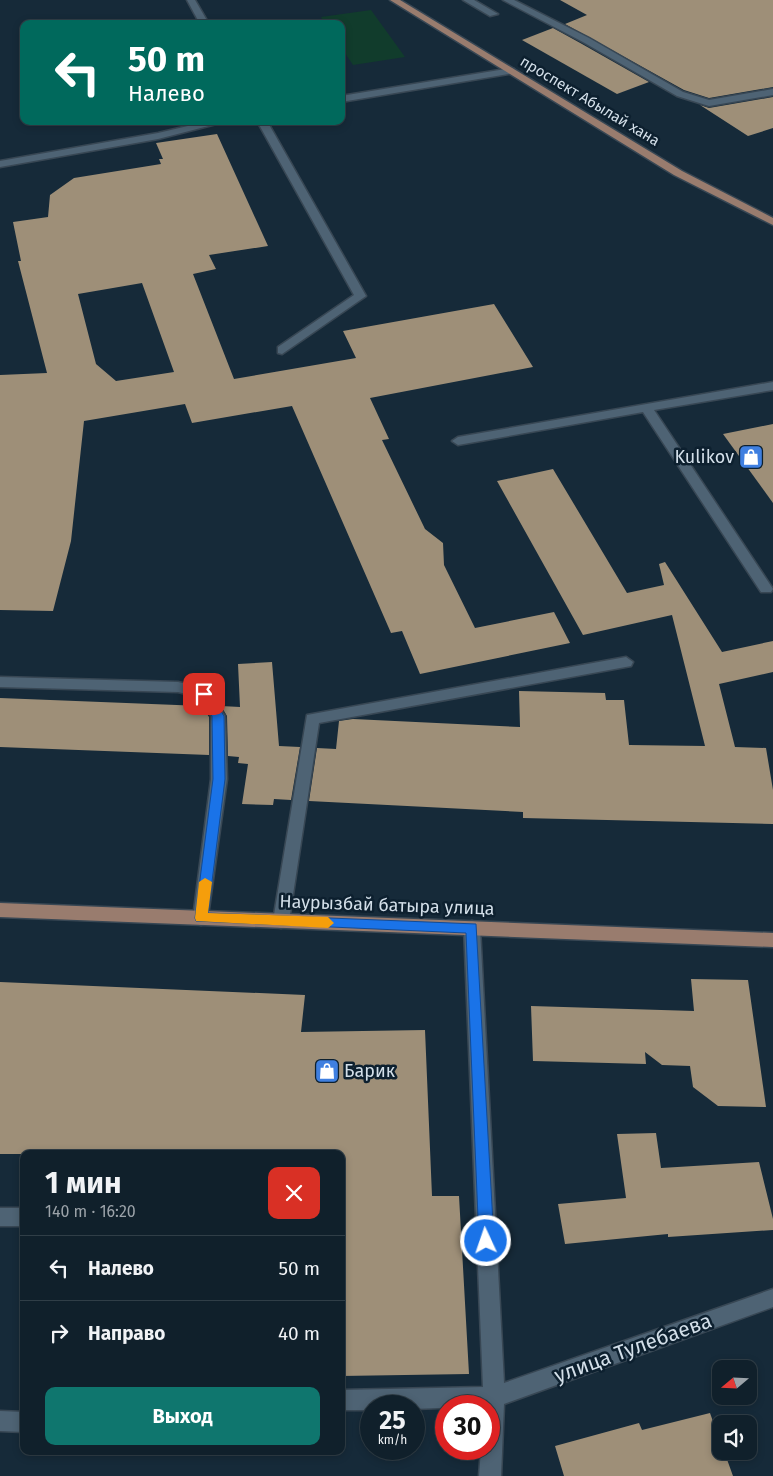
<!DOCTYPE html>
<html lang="ru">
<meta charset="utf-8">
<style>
:root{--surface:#10202b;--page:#192833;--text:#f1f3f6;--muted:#9ca3a9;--line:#303e47;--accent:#0f766e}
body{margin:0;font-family:"Fira Sans",sans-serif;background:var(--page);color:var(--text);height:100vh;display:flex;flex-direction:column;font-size:19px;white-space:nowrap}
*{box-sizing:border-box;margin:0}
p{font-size:16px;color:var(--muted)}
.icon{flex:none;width:28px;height:28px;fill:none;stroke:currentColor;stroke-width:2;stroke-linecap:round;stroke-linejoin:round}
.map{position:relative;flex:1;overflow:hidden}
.panel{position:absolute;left:20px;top:1150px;width:325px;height:305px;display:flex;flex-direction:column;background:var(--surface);border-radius:10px;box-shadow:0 2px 8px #0003,0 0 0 1px var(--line)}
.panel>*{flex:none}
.top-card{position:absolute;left:20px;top:20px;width:325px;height:105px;border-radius:10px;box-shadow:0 2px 8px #0003,0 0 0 1px var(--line);background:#00695c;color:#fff;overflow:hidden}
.needle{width:32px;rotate:251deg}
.buttons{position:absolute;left:712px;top:1360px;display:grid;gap:10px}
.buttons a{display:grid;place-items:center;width:45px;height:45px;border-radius:10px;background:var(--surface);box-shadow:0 2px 8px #0003,0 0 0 1px var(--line);font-size:25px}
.speed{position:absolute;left:360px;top:1395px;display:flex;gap:10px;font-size:25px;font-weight:700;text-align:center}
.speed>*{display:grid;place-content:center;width:65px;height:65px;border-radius:50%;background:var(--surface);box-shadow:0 2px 8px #0003,0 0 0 1px var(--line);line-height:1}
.speed small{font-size:12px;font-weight:400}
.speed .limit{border:8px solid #d22;background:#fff;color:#111}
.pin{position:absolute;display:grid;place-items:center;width:42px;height:42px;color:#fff;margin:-21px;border-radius:10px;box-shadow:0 2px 8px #0006}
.me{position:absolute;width:55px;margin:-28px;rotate:357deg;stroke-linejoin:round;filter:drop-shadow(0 0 4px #0008)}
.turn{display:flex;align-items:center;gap:18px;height:105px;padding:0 25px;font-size:22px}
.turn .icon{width:65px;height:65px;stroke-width:2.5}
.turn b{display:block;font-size:35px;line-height:42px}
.round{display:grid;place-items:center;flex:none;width:52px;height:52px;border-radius:10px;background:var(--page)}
.headline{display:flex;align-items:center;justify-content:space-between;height:85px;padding:0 25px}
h1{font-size:30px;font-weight:700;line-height:38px}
.primary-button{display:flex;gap:10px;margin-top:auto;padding:10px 25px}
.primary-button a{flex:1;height:58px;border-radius:10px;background:var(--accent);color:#fff;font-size:20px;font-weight:700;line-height:58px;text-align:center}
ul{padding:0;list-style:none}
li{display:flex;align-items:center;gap:15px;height:65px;padding:0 25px;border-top:1px solid var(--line)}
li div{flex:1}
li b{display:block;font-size:19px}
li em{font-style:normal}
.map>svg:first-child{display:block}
.green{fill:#113c2c}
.building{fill:#9e8f78;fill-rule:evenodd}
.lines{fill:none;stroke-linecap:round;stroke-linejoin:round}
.minor-casing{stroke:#384754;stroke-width:3}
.major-casing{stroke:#384754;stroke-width:3}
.minor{fill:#4e6374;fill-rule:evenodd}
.major{fill:#997c6e;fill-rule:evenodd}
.route{fill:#1a73e8;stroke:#114b97}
.slow{fill:#f59e0b}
.labels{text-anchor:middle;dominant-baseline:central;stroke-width:5;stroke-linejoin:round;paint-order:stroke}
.far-street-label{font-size:15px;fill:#d3dfe9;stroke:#0d202f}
.poi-label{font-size:18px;fill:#d3dfe9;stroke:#0d202f;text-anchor:end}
.street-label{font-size:18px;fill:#d3dfe9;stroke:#0d202f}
.near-street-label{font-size:21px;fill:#d3dfe9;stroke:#0d202f}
</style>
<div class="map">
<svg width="773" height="1476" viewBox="0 0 773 1476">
<rect width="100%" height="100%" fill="#162a39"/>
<path class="green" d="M371,10l34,47 -52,8 -12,-18v-23h-16l-4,-7z"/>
<g class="building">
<path d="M560,0h213v87l-64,11 -25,-8 -119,-66 22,-9z"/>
<path d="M553,28l29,16 67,38 -32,12 -95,-54z"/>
<path d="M773,97v31l-25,8 -48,-31 9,3z"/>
<path d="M217,134l51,112 -59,9 7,14 -23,5 41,105 122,-21 -13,-27 151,-27 39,63 -163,31 19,41 -7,1 43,89 18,14 1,22 31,63 79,-16 16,31 -150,31 -18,-43 -11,2 -99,-227 -100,17 -7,-19 -101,17 -13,120 -18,70 -53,-1v-235l47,-2 -29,-112h3l-8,-39 35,-5 2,-22 24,-17 87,-14 -2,-5h4l-7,-16zM142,283l32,89 -58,9 -20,-17 -18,-70z"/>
<path d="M773,424v79l-50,-69z"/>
<path d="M553,469l74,124 37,-8 -5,-21 6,-2 57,90 51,-11v31l-54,12 16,63 31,1 7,42v34l-250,-6v-6l-214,-11 8,-53 19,1 3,-28 14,-2 167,8 -1,-36 86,2 1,7h18l5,45 76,1 -33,-131 -89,20 -86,-154z"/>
<path d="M272,662l7,84 21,1 -9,53 -17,-1 -1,6 -31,-1 6,-40 -10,-1 1,-6 -11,-1 -1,-40 -6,-10 19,1 -2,-43z"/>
<path d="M0,698l202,8 7,11v38l-209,-8z"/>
<path d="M691,979l57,1 18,127 -48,-1 -25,-19 -3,-21 -28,-1 -17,-13 1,12 -113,-3 -2,-55 163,5z"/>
<path d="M0,982l305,13 -4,37 124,-2 7,166h27l10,178 -128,2v-222h-341z"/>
<path d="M656,1133l5,35 98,-6 14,57v11l-105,7v-3l-103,10 -7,-40 68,-6 -9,-64z"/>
<path d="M710,1413l11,31v7h3l9,25h-169l-9,-30 84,-23 3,7z"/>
</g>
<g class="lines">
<defs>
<g id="minor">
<path d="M187,0h8l14,24h-9z"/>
<path d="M463,0h11l24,14 -8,2z"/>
<path d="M503,0h11l75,38 94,54 26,8 64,-11v6l-64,11 -32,-10 -94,-54z"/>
<path d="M511,68l3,1v4l-173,29v-6z"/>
<path d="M209,121h19l-70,18 -158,28v-6l158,-28z"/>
<path d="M257,121h10l99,175 -84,58 -4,-1v-6l76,-52z"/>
<path d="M773,382v8l-119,20 117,176 2,3 -2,3h-10l-118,-180 -185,33 -6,-4 6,-4z"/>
<path d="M626,657l7,5 -2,4 -312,57 -30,198 -2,5 -6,2 -6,-2 -2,-5 34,-206z"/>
<path d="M0,677l178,5 31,7 16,27 2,63 -20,144 -6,2 -6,-2 -2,-5 18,-139v-63l-12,-19 -21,-5 -178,-5z"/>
<path d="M472,921l6,2 2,5 24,455 269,-94v18l-269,97 -3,72h-22l2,-27h8v-43l-75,3v-3h-43v4h-30v-20l142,-3 -19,-459 2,-5z"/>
<rect x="0" y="1208" width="24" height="18"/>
<path d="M0,1411l24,1v20l-24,-1z"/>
</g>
<g id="major">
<path d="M390,0h10l282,171 91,47v7l-99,-50z"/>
<path d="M0,903l773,30v14l-773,-30z"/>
</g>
</defs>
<use href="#minor" class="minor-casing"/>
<use href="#major" class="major-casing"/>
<use href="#minor" class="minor"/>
<use href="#major" class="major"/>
</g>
<path class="route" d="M204,689l4,2 16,25 1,63 -17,134 268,11 18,317 -3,5 -5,2 -5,-2 -2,-5 -13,-308 -270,-12 -1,-3 18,-139 -1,-63 -14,-22z"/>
<path class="slow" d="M205,878l7,4 -4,31 120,4 6,6 -6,5 -132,-7 -1,-3 4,-36z"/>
<defs>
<symbol id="shop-square" viewBox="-11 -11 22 22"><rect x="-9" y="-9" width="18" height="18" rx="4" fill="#3f7fe0" stroke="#0d202f"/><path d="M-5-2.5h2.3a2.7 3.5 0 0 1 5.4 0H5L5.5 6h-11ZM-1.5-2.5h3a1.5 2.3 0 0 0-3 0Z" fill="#fff"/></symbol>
</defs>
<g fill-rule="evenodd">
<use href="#shop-square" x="737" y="443" width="28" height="28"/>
<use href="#shop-square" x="313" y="1057" width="28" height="28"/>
</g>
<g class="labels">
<g class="far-street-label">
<text transform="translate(590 101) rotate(31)">проспект Абылай хана</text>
</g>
<g class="poi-label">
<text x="734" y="457">Kulikov</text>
<text x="344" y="1071" text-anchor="start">Барик</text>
</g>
<g class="street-label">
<text transform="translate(387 905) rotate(2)">Наурызбай батыра улица</text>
</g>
<g class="near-street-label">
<text transform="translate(633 1348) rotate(-20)">улица Тулебаева</text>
</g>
</g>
</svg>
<div class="buttons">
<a><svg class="needle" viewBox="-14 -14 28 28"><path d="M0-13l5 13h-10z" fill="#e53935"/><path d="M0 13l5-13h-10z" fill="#9ca3a9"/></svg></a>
<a><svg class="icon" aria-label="sound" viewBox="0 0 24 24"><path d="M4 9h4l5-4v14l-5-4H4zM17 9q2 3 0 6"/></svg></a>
</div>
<div class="speed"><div>25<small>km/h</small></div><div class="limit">30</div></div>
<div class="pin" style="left:204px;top:694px;background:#d93025"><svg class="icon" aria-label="arrive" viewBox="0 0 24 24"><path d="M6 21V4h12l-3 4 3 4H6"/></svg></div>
<svg class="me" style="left:486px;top:1241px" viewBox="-20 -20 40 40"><circle r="17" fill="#1a73e8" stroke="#fff" stroke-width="3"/><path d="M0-11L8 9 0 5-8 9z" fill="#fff"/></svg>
<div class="top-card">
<div class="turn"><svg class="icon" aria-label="left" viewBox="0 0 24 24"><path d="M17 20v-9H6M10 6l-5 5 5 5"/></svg><div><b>50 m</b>Налево</div></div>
</div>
<section class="panel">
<div class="headline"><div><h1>1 мин</h1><p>140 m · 16:20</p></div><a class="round" style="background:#d93025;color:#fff"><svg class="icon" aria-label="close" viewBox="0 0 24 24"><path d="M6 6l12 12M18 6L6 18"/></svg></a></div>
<ul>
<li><svg class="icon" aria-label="left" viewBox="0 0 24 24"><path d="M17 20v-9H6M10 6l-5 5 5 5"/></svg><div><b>Налево</b></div><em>50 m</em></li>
<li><svg class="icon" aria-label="right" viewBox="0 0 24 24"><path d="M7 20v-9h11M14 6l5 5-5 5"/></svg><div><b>Направо</b></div><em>40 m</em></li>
</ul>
<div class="primary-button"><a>Выход</a></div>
</section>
</div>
